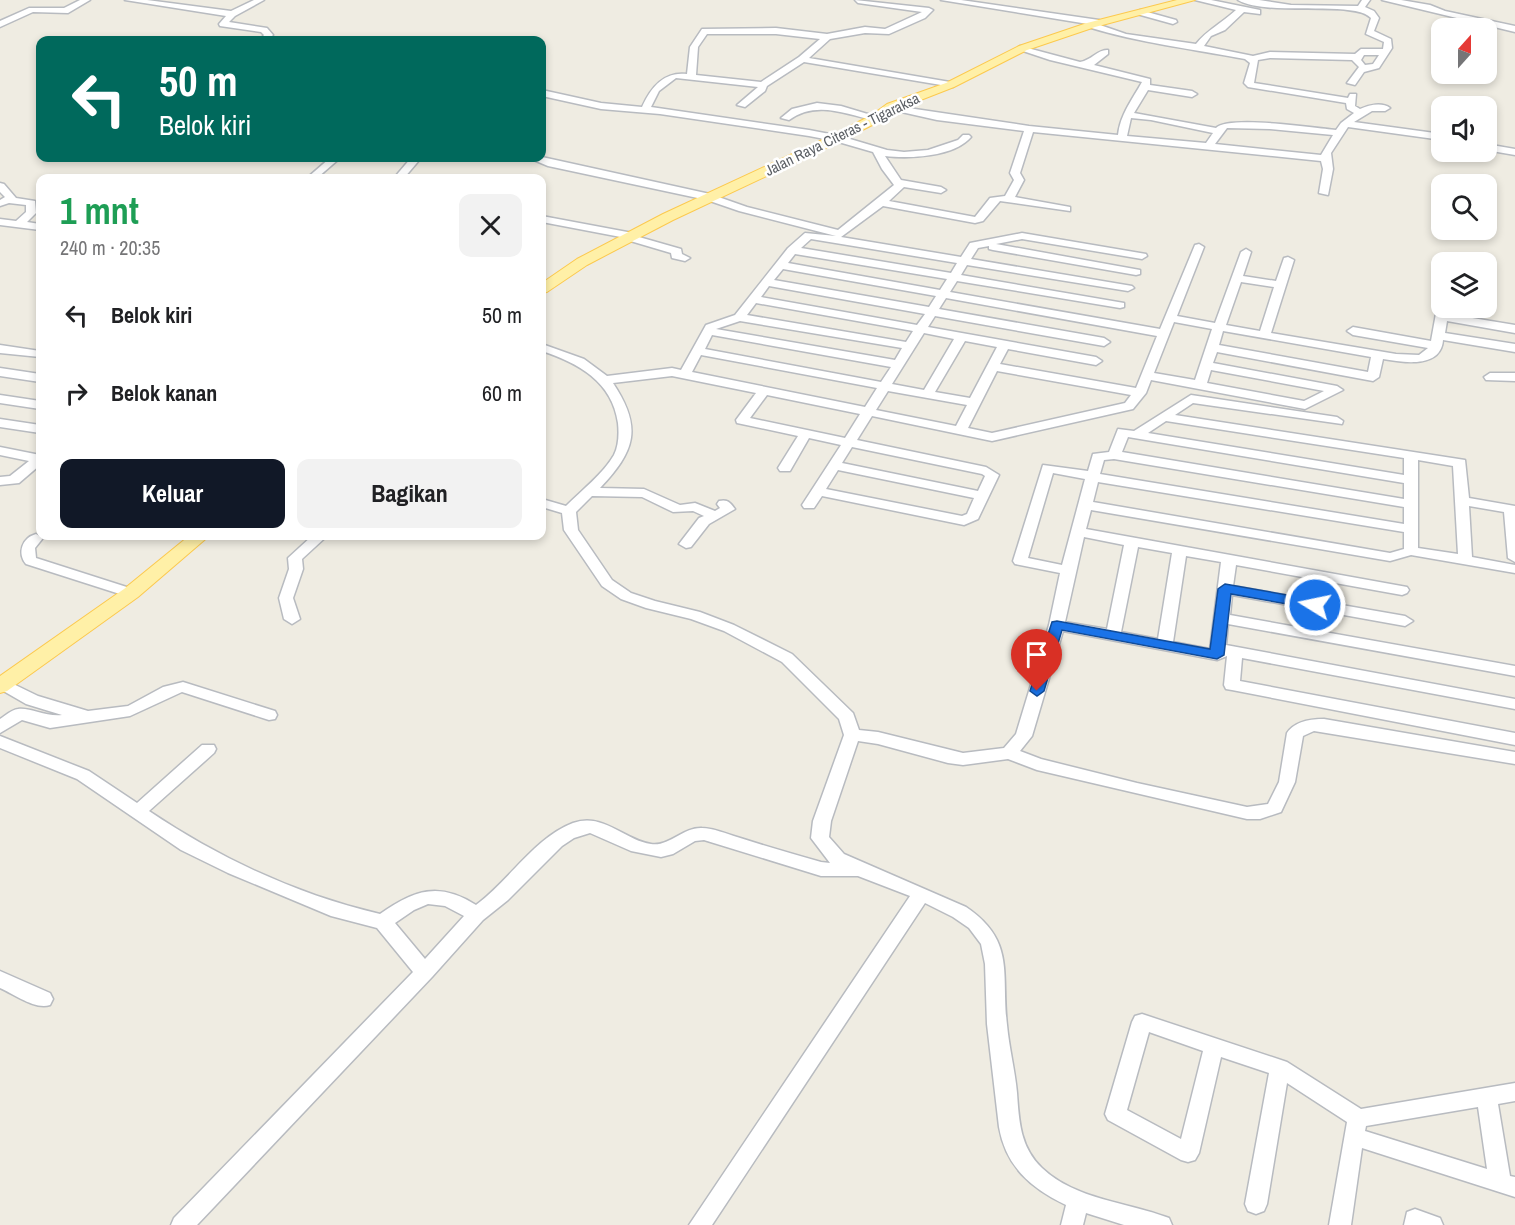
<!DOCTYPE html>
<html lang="id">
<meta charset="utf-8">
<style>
:root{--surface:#fff;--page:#f2f2f2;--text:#202124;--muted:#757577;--accent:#111827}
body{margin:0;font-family:"Archivo Narrow",sans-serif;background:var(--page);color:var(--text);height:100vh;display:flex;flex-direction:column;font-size:22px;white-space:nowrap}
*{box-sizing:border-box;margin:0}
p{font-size:20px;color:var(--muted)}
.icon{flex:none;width:33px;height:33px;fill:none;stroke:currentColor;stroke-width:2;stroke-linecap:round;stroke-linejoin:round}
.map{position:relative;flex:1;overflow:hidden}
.sheet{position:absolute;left:36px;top:174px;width:510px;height:366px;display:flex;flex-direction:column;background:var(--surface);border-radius:12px;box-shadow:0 3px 9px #0003}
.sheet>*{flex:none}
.banner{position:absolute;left:36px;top:36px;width:510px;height:126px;border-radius:12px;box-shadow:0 3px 9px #0003;background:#00695c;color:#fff;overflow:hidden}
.needle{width:39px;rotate:21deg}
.buttons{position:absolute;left:1431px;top:18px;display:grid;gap:12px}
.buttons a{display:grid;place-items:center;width:66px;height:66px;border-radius:12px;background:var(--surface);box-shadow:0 3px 9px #0003;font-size:30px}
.pin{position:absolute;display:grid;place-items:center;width:51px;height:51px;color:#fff;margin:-62px -26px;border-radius:50% 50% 50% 0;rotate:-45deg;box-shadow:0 0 6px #0007}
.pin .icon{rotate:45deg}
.me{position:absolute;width:66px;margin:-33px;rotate:280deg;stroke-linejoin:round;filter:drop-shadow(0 0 4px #0008)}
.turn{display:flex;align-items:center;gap:21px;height:126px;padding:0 24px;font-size:27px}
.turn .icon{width:78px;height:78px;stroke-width:2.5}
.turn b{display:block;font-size:42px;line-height:51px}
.round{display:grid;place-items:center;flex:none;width:63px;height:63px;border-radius:12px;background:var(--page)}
.head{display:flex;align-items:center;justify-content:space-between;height:102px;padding:0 24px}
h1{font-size:36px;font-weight:800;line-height:45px;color:#1e9e55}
.cta{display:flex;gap:12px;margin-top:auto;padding:12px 24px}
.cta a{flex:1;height:69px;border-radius:12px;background:var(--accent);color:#fff;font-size:24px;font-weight:800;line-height:69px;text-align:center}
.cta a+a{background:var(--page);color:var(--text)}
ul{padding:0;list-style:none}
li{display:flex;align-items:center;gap:18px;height:78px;padding:0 24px}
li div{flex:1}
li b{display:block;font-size:22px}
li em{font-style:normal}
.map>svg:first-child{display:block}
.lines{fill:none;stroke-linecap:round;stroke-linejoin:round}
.minor-casing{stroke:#b8bbc0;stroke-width:3}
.major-casing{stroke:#fcc94e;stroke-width:2}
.minor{fill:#fff;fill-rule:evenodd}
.major{fill:#fff0a7;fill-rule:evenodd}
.route{fill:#1a73e8;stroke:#114b97;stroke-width:1.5}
.labels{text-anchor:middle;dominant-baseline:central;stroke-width:5;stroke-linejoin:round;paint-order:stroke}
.far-street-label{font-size:15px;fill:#5b5f64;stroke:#fff}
</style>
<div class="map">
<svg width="1515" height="1225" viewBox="0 0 1515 1225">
<rect width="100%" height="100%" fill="#efece2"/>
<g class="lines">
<defs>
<g id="minor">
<path d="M80,0h10l-22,13 -35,-1 -33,15v-6l29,-13h35z"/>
<path d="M125,0h22l84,11 23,-11h10l-29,16 -6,6 38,6 6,7 -5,5h-8l4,-5 -3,-3 -41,-6 -1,-2 7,-8z"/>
<path d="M855,0l74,8 4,2 -8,8 -36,16 -24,-1 -35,6 -21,19 141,24 5,3 -2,2 -149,-25 -37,24 -2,5 -20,16 -8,-2 21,-18 -82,-9 -17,13 -8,16 158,23 31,6 47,14 17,2 24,-2 30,-10 5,-5h6l2,2c-17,20 -62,22 -86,19l16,24 40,7 5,3 -5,3 -37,-6 -15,14 86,16 15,-19 15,-2 9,-16 -4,-7 14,-42 -87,-11 -49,-11v-4l141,21 89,9c2,-20 14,-35 24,-53l-92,-22 -30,-10v-4l60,16c12,-2 18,-13 28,-12v4l-14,11 56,14v6l42,6 5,3 -5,3 -44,-7 -14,23 82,15c12,-13 100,0 120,2l5,-7 13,-10 -7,-4 -1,-6 -98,-16 -4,-4 6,-20 -5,-4c-52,-10 -106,-16 -157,-32v-3l-147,-24h20l138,20 4,3 -3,2 26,9 70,10c11,-14 26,-21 40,-34l-41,-10h16l49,10v4l-16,-2 -19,18 -14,6 -7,10 49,10 17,-4 85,2 6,-5h22l1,-7 -18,-8 5,-16c-16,-18 -105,-1 -133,-18h21l32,5 67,1 4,-6h8l-5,7 9,4 5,7 -5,13 17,8 1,9 -13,20 -15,4 -9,13 -8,-2 12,-16 -7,-7 -82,-2 -12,2 -4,23 94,15 2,-4h6l-1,12 5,3c9,-4 22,-7 30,-1l-5,3h-13l-18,11 88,12v6l-94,-13 -17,26 2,16 -5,26 -9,-2 4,-24 -2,-8 -288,-29 -13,41 4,7 -9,17 55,10v4l-70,-10 -17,20 -8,2 -92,-17 -42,31 120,20 9,-14 52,-10 124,21 1,2 -5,3 -120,-20 -26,5 144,26v4l-4,1 -143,-25 -4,-1v-3l-11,2 -7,11 161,27 2,2 -6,3 -161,-26 -6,10 163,28v4l-4,1 -163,-27 -7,11 210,37 35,-84 4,-1 5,3 -27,69 38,7 26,-71 5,-3 5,3 -8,24 33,5 8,-23 4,-1 6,3 -23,73 125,21 23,1 9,-7 -75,-13 -6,-4 6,-4 78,14 6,-33 5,-3v3h7l-1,6 67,11v8l-68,-12 -2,12 70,11v8l-72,-12c-2,28 -38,23 -60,19l-4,18 -6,4 -156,-29 -4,11 124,23 6,4 -38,19 -154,-29 -5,13 -13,16 -141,32 -120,-25 -15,24 129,27 13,8 -21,44 -14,6 -142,-29 -8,12h-10l-2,-3 39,-60 -32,-7 -19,33h-10l-2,-3 20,-32 -61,-13 -1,-3 20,-27 -84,-17 -59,7c30,45 22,68 -13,105l44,1 36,16 15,-2 20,8 5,-3 -3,-4 2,-3c8,-2 11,1 16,8l-26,15 -18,23 -5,1 -7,-4 20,-26 5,-2 -11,-5 -20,1 -31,-15 -50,-1 -16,16 2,18 34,50 19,13 24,8 45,11 34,13 58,29 61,59 6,17 19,2 85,21 41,-5 12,-14 33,-109 11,-52 -45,-9 -2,-3 30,-96 45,6 5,-17 16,-2 9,-23 16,2 57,-36 146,22 6,4 -1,3 -149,-21 -18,12 290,45 4,38 46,8v56l-7,-4 -4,-46 -35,-6 3,51 43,8v8l-104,-18 -21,6 -299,-51 -5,19 321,58 2,3 -2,3 -5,2 -166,-30 -3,21 172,30 8,5 -8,5 -173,-31 -2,20 285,51v10l-287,-52 -2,21 289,54v10l-273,-51 -2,23 275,52v12l-283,-55 -6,-1 -2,-4 3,-29 -10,4 -154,-29 -31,105 -12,15 21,8 96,24 110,24 21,-3 11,-22 8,-49c8,-12 24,-14 37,-14l191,33v12l-201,-33 -11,5 -8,46 -14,30 -21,7h-13l-210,-49 -29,-11 -45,6 -15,-2 -70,-19 -20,-3 -27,80 -2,16 15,17 122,53c50,34 35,66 41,118 2,23 8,45 10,68 2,28 3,54 25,75 34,32 85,34 127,50l3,7h-48l-38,-12 -3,12h-22l5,-20c-35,-17 -60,-38 -67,-78l-12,-103 -2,-60 -4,-20 -12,-16 -16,-11 -28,-14 -213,322h-23l221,-329 -52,-20h-37l-117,-36 -9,1 -22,13 -12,3 -30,-6 -41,-18 -16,5 -12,8 -54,54 -25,20 -51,57 -235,248h-26l3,-7 239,-246 -36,-44 -46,-12 -103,-43 -47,-23 -104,-71 -77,-31v-12l89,35 48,32 65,-58h12l2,4 -2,4 -65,58c70,47 149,84 231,103 34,-24 59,-33 96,-9 33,-24 58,-67 97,-82 30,-11 51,17 78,21 18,3 32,-17 51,-16 11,0 25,6 35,9 28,9 56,17 84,25l9,1 -19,-25 2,-17 31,-86 -5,-16 -57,-57 -58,-31 -33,-12 -45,-11 -25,-9 -19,-13 -38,-56 -2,-17 -20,-6v-8l24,7c16,-16 37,-32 48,-51 5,-10 5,-22 4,-32 -6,-42 -40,-60 -76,-72v-7l42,15 23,17 65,-8 9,2 25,-45 29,-10 53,-67 17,-15 31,3 -97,-25 -32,-11 -159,-34 -19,-8 13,-1 168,37 37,13 91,23 56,-45 -12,-16 -9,-17 -38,-11 -26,-5 -149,-22 -59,-5 -59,-13v-6l59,13 41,4c9,-20 22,-36 45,-33l3,-27 12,-18 74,-1 51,6 38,-7 20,2 37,-17 -64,-9zM707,34h69l44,5 -21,18 -38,25 -65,-7 2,-28zM1364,55h15l-6,9 -8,1 -4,-5zM1131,118l20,2 62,13 -7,10 -79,-7zM1227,128l43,1 63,6 -12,20 -106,-11zM811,239l146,24 -6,10 -150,-25zM795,254l152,25 -7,11 -152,-27zM783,269l153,27 -7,11 -155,-27zM1241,282l33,5 -14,44 -34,-6zM769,286l156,28 -8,11 -156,-28zM946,298l211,38 -21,52 -136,-24 8,-15 88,16 6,-4 -6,-4 -168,-30 7,-11 169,30 6,-4 -6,-4 -165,-29zM756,303l157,28 -7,11 -159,-27zM740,321l162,27 -7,12 -179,-31zM1174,322l38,7 -17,51 -41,-7zM1223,331l148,26 -3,15 -149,-27zM924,333l30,6 -30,51 -32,-6zM712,335l179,32 -10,15 -176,-33zM965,341l32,6 -27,51 -35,-6zM701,355l176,33 -12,19 -173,-35zM1211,370l113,21 -20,10 -97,-18zM997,371l134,24 -6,8 -133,30 -24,-5zM888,391l79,14 -11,21 -80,-16zM767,395l93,19 -15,24 -95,-20zM1166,421l238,37v17l-256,-42zM1128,437l276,46v16l-282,-47zM852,447l130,27 3,2 -7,15 -136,-28zM1114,459l290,48v17l-304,-50 4,-14zM1418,460l35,6 5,88 -40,-6zM838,470l136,28 -7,16 -5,2 -136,-27zM1053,473l32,6 -23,86 -34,-7zM1098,482l306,50v17l-14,4 -297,-51zM1084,537l40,8 -17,84 -42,-7zM1138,547l34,6 -14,86 -37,-7zM1186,556l35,6 -11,87 -37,-7zM428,904l17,2 19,10 -39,43 -30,-36 19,-13z"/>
<path d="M1382,0h19l29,5 15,6 70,15v6z"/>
<path d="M1140,10l36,10 1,2 -4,2 -36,-10 -1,-2z"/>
<path d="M817,103l24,3 40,12 -5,3c-30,-7 -60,-21 -87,-1l-8,-2 11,-9z"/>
<path d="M1486,144l29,5v6l-29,-5z"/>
<path d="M330,158h10l-23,20h-10z"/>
<path d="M411,158h10l-17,20h-10z"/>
<path d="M0,183l4,1 12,14 19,3 1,12 -9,9 13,2v6l-40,-5v-6l16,2 10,-9v-7l-17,-2 -9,3v-6l5,-3 -5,-5z"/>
<path d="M542,216l96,18 1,3 42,12 1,5 8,4 -5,3 -13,-3 -1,-5 -44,-13 -1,-2 -84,-16z"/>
<path d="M0,345l40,6v6l-40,-4z"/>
<path d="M0,368l40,6v8l-40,-6z"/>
<path d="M1490,373h25v8l-29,-1 -2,-3z"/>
<path d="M0,395l40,6v8l-40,-6z"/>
<path d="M0,419l40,6v8l-40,-6z"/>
<path d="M0,447l40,8v10l-21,18 -19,2v-8l10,-1 19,-15 -29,-6z"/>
<path d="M36,534l7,4 -8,10 1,10 100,32 2,3 -2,3h-10l-100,-32c-9,-11 -4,-26 10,-30z"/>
<path d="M312,536h15l-25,23 1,10 -10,29 7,21 -8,5 -8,-5 -5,-21 10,-29 -1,-11z"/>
<path d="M3,679l35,17 50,15 40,-5 35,-19 20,-5 92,29 2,4 -2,4 -6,1 -87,-28 -52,24 -80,12 -28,-8 -22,13v-14c5,-3 11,-9 18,-10 11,-2 28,8 44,6l-36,-11 -26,-15v-9z"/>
<path d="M0,971l50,22 3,6 -3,6c-15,5 -36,-11 -50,-17z"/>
<path d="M1142,1014l145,48 74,47 154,-26v18l-17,3 12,72 5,1v20l-153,-49 -11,77h-22l18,-103 -60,-39 -20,121 -3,7 -8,3 -8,-3 -3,-7 24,-131 -48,-16 -22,96 -4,7 -7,2 -7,-2 -73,-40 -3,-6 27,-92 3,-6zM1149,1032l54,19 -22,88 -54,-29zM1478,1107l9,62 -122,-38 1,-5z"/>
<path d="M1415,1209l25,9 3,7h-39l3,-13z"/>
</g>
<g id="major">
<path d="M1177,0h18l-100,27 -68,23 -73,37 -59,23 -15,11 -39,20 -168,79 -86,45 -40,27 -5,1v-10l35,-24 86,-45 170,-79 39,-20 15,-11 59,-21 73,-37 68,-23z"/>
<path d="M189,536h20l-71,61 -131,94 -7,2v-17l124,-87z"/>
</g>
</defs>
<use href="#minor" class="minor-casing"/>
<use href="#major" class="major-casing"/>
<use href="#minor" class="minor"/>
<use href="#major" class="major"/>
</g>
<path class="route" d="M1225,584l90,16 7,5 -7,4 -84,-15 -7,61 -7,4 -155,-29 -18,61 -7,5 -7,-5 22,-69 5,-1 153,28 8,-60z"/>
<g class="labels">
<g class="far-street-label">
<text transform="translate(842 134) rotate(-26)">Jalan Raya Citeras - Tigaraksa</text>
</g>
</g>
</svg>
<div class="buttons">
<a><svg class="needle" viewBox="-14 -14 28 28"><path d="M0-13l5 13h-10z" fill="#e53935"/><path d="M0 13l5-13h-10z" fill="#757577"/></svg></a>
<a><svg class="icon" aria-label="sound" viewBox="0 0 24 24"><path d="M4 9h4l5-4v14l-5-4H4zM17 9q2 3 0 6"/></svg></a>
<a><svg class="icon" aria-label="search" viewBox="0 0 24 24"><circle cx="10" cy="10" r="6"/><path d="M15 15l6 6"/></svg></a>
<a><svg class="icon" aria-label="layers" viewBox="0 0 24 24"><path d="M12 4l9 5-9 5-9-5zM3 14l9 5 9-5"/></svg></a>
</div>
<div class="pin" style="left:1037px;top:691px;background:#d93025"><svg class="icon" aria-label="arrive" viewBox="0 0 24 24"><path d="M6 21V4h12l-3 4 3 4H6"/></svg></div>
<svg class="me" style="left:1315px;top:605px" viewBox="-20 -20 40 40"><circle r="17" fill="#1a73e8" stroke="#fff" stroke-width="3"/><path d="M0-11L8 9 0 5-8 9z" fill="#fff"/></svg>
<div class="banner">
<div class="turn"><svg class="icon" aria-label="left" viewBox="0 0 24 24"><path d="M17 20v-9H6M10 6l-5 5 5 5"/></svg><div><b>50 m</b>Belok kiri</div></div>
</div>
<section class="sheet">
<div class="head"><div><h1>1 mnt</h1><p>240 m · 20:35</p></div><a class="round"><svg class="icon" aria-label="close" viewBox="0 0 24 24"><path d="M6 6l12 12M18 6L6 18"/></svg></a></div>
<ul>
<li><svg class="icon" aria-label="left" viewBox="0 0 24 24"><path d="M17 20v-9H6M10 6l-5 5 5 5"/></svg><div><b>Belok kiri</b></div><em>50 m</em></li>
<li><svg class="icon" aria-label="right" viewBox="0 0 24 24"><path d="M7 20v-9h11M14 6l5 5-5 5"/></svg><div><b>Belok kanan</b></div><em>60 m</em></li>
</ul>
<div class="cta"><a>Keluar</a><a>Bagikan</a></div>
</section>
</div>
